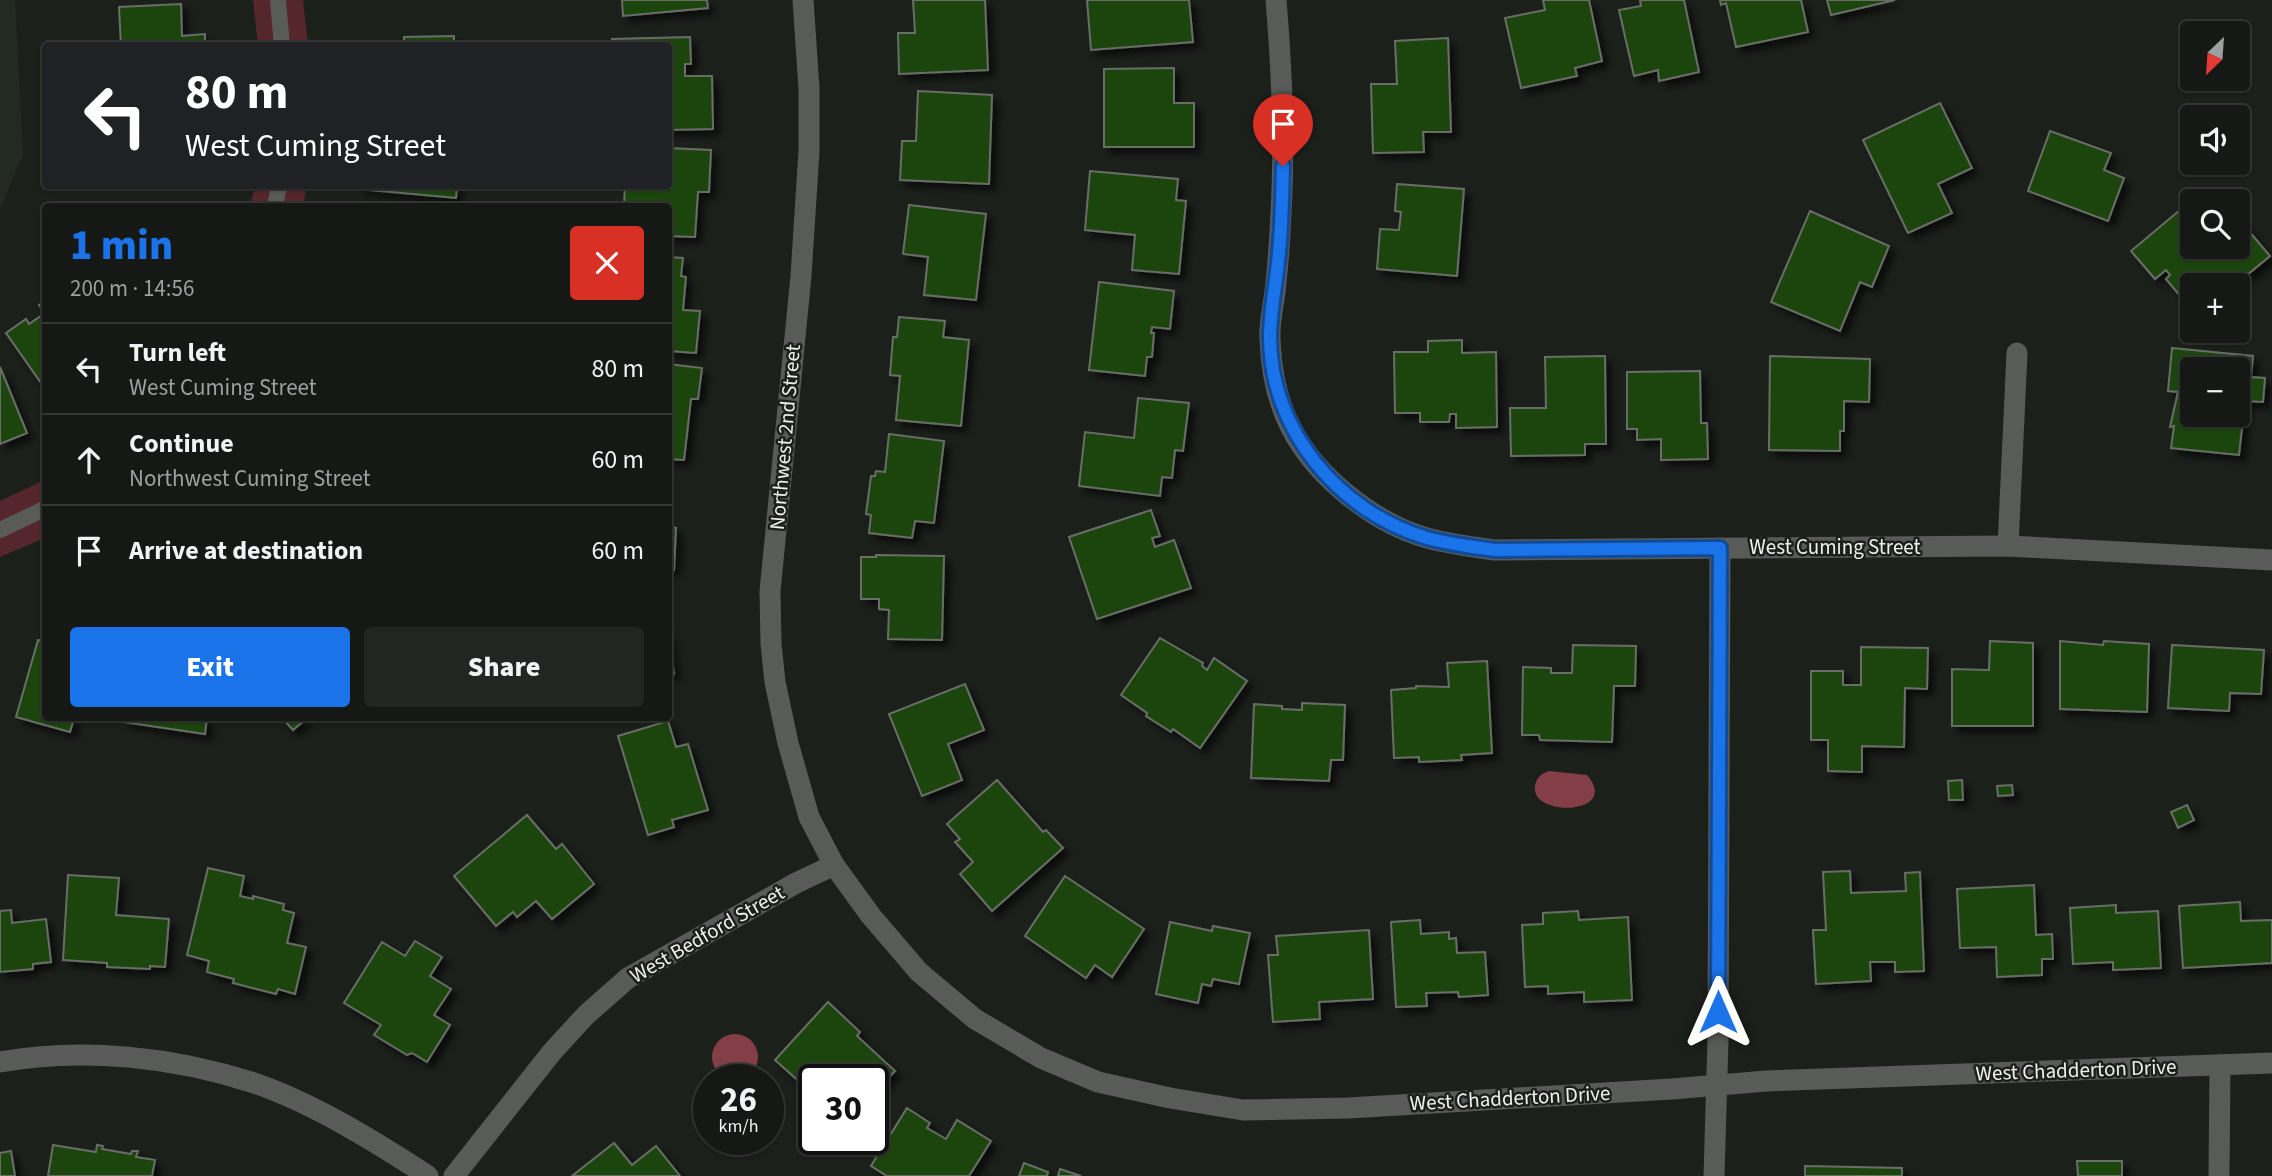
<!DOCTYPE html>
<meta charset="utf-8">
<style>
:root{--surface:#151814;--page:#222522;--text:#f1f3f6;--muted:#9da0a0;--line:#343734;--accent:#1a73e8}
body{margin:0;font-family:"Source Sans 3",sans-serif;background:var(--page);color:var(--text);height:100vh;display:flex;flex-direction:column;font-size:26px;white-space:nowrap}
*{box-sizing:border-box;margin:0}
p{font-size:23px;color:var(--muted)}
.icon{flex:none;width:38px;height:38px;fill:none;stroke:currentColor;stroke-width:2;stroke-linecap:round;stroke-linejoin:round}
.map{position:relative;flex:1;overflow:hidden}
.drawer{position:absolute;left:42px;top:203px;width:630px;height:518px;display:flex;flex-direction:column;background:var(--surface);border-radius:7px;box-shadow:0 2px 5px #0004,0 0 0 2px var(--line)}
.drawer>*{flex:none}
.hud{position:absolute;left:42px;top:42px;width:630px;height:147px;border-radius:7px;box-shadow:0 2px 5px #0004,0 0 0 2px var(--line);background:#202124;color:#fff;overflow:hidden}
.needle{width:46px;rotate:205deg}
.tools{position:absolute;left:2180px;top:21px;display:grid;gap:14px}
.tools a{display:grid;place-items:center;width:70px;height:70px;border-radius:7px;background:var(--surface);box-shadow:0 2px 5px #0004,0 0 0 2px var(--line);font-size:35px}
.speed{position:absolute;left:693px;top:1064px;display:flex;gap:14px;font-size:35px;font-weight:700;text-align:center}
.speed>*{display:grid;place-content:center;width:91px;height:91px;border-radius:50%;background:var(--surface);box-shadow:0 2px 5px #0004,0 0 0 2px var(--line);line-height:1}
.speed small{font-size:18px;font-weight:400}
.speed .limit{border:4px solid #111;border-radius:10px;background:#fff;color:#111}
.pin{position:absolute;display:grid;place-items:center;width:60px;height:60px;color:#fff;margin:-72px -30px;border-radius:50% 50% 50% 0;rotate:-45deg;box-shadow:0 0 7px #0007}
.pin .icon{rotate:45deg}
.me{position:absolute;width:77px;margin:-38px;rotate:0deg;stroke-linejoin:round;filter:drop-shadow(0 0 5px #0008)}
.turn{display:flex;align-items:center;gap:24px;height:147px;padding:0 28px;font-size:32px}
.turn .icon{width:91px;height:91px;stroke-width:2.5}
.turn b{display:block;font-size:49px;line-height:60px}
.round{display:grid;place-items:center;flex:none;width:74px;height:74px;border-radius:7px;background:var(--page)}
.headline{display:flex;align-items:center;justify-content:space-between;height:119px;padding:0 28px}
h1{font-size:42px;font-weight:800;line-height:52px;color:var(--accent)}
.action{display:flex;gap:14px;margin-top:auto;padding:14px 28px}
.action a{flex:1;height:80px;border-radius:7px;background:var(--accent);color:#fff;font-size:28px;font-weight:800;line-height:80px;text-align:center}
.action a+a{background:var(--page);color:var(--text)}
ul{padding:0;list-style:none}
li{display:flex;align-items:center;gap:21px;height:91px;padding:0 28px;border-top:2px solid var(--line)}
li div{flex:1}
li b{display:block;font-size:26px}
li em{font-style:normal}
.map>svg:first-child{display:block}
.built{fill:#232a21}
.green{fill:#55262c}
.water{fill:#843e47}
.building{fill:#1c440b;stroke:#696d68;stroke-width:2;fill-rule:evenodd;filter:url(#shadow)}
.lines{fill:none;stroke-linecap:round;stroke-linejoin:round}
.lane{stroke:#595b58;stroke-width:16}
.street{stroke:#595b58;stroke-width:21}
.route-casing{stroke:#114b97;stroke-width:18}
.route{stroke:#1a73e8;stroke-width:12}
.labels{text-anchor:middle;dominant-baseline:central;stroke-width:5;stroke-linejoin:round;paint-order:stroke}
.street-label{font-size:21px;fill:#eef0ed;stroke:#1c201b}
</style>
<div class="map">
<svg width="2272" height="1176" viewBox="0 0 2272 1176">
<defs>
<filter id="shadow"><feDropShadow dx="6" dy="6" stdDeviation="3.5" flood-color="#0009"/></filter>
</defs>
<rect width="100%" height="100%" fill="#1c201b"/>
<path class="built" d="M0,0h15l8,154 -23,55z"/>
<g class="green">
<path d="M253,0h50l5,45h-50z"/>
<path d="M255,186h52l-4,20h-53z"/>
<path d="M45,480v58l-45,19v-56z"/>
</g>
<g class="water">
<path d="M1549,771l38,4c35,40 -57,43 -52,11 1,-8 7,-13 14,-15z"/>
<circle cx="735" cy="1057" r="23"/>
</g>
<g class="building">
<path d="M622,0h85l1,8 -85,8z"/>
<path d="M913,0h72l3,70 -89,4 -1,-41h17z"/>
<path d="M1087,0h102l4,42 -102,8z"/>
<path d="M1543,0h46l13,61 -27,7 2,8 -56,12 -16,-70 40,-8z"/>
<path d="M1640,0h44l15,72 -40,9 -1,-11 -24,6 -15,-66 22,-4z"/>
<path d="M1720,0h81l7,32 -72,15 -10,-44 -5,2z"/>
<path d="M1827,0h68l-64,15z"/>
<path d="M181,4l1,32 23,-2v12h-84l-2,-39z"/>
<path d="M454,36v10h-50v-9z"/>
<path d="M690,37l1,27h-6v12h27l1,53 -45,1v-84h-56v-7z"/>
<path d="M1448,38l3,94h-28l1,20 -51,1 -2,-69h26l-2,-43z"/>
<path d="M1174,68v35h20v44h-90v-78z"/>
<path d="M918,91l74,4 -3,89 -89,-4 2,-39h14z"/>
<path d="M1940,103l32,65 -34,16 14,29 -44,20 -45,-93z"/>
<path d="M2050,131l61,22 -7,17 20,8 -16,43 -80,-30z"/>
<path d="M668,148l43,2 -2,42h-11l-3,45 -27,-1v-30h-44l1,-20h43z"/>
<path d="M1090,171l88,8 -2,21 10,1 -7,73 -47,-4 3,-35 -50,-5z"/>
<path d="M1397,184l67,5 -7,87 -80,-7 3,-40 19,1 2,-18 -6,-1z"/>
<path d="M359,186h98l-1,12 -97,-9z"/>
<path d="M2193,199l2,2h-2v46h45v-29l32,38 -35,29h-42v18l-4,-4 -4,3 -19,-23 4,-4 -4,-5 -11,9 -24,-28z"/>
<path d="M909,205l77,9 -10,86 -52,-5 4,-38 -25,-3z"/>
<path d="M1810,211l79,35 -17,41 -12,-5 -20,49 -69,-29z"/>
<path d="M668,257l15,1 -2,18 5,1 -3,33 17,1 -4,42 -28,-2z"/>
<path d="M1099,282l75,9 -4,38 -18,-2 -1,6h3l-2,24h-5l-2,19 -56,-6z"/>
<path d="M46,300v90l-40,-57 20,-14 3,5 16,-11 -6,-8z"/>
<path d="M899,317l46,4 -2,16 26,3 -8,86 -65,-6 4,-44 -10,-1 3,-38h4z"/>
<path d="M1462,340v13l34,-1 1,75 -41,1v-14h-6l-1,8h-29v-9h-25l-1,-61h34v-11z"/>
<path d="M2172,348l81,8 -2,21 14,1 -2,24 -18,-1 -6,54 -68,-7 3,-22 -4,1 8,-35 -10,-1zM2193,369h45v46h-45z"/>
<path d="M1605,356l1,88h-21v11l-74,1 -1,-48h36l-1,-51z"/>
<path d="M1770,356l100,3 -1,43 -25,-1v30h-4v20l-71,-1z"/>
<path d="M668,364l34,4 -4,31h-7l-7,61 -16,-1z"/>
<path d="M0,367l27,66 -27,11z"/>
<path d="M1700,371l1,52h6l1,36 -47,1v-21l-24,1v-11h-10v-57z"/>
<path d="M1138,398l51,5 -6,48 -8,-1 -3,28 -10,-1 -2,19 -81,-10 6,-54 49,6z"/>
<path d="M889,434l55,7 -10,82 -19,-2 -3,17 -43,-5 2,-18 -5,-1 5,-38h4l1,-5 9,1z"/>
<path d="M1151,510l9,26 -8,2 3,9 19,-7 17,48 -94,31 -28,-82z"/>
<path d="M668,527l8,1 -2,42 -6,-1z"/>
<path d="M876,555l68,1 -2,84 -54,-1 1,-29 -10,-1v-10h-18v-42h15z"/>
<path d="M668,628l6,46 -6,1z"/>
<path d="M1160,638l43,25 -1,3 5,4 7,-12 33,23 -47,67 -27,-19 -2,3 -25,-16 1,-3 -26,-18z"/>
<path d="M38,640l8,2v76h28l-4,14 -54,-15z"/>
<path d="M1990,641l43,2v83h-81v-57l37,1z"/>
<path d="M2060,641l43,4 1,-4 45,3 -2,68 -87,-3z"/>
<path d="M1573,645l63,1 -1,40h-21l-2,56 -72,-2 -1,-5h-17l1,-68 28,1v5h21z"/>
<path d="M2172,645l92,5 -3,44 -31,-1 -1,18 -61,-3z"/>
<path d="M1861,647l67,1 -1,41 -22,-1 -1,59 -42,-1v26l-34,-1v-31h-17v-69h32v14h18z"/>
<path d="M1487,661l5,92 -31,2 1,5 -43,2v-5l-25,1 -3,-68 25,-2v-2l33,1 -2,-24z"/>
<path d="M965,684l19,46 -36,14 14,36 -40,16 -33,-82z"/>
<path d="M1302,703l43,2 -2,55h-12l-2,21 -78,-3 3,-74 28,2v3l20,1z"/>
<path d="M124,718h83l-2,16 -82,-12z"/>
<path d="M282,718h25l-14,12z"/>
<path d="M668,721l8,26 12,-3 20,66 -36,10 2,7 -26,8 -30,-99z"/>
<path d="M997,780l46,52 3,-2 17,18 -71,63 -32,-37 13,-12 -18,-20 5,-3 -13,-15z"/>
<path d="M1962,780l1,20h-14l-1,-19z"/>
<path d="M2012,785l1,10 -15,1 -1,-10z"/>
<path d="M2187,805l7,15 -16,8 -7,-16z"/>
<path d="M527,815l29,34 6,-5 32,40 -42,35 -16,-18 -19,16 -4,-5 -17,14 -42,-50z"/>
<path d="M208,868l36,8 -4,20 13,3v-3l31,8 -1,6 11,3 -7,30 19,4 -11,47 -17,-5 -2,5 -43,-11 1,-4 -27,-7 2,-11 -22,-6z"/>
<path d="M1850,871l1,22 55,-2 -1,-18 15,-1 4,99 -29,1v-10h-25l1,19 -55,3 -3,-54h13l-3,-58z"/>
<path d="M68,875l51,3 -3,37 53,4 -4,48 -15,-1v3l-43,-2v-4l-44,-3z"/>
<path d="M1065,876l79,53 -32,48 -17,-12 -9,13 -61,-42z"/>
<path d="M2034,885l2,50 16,-1 1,25h-11v16l-45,2 -1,-30 -36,1 -3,-59z"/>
<path d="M2240,902l1,19 31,-1v43l-89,5 -4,-62z"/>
<path d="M2116,905v8l42,-2 3,57 -48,2v-8l-40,2 -3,-56z"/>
<path d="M11,910l1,13 34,-4 5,43 -18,2v5l-33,3v-61z"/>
<path d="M1578,911l1,9 49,-3 4,83 -48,2v-10l-36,2v-8l-23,1 -3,-62 21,-1v-11z"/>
<path d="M1420,920l1,14 28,-2v7l7,-1 1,15 28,-1 3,43 -29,2 -1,-5 -32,1 1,13 -31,1 -5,-85z"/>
<path d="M1170,922l42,9 1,-5 37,7 -11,51 -26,-5 -2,7 -9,-2 -4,19 -42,-9z"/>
<path d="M1369,930l4,69 -54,3 1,17 -47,3 -5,-67h10l-2,-19z"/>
<path d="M415,941l27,16 -12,19 21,13 -17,26 16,10 -23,37 -15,-9 -5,2 -33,-20 7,-10 -37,-22 38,-61 23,14z"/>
<path d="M828,1002l32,30 -3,4 38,35 -22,23v-14h-59v15l-39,-35z"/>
<path d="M907,1108l23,15 -3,5 19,11 11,-19 34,21 -22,35h-82l-16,-10z"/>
<path d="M614,1143l18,22 24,-19 24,30h-108z"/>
<path d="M53,1145l43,7 1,-7 6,1 -1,3 29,5 1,-3h6l-2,6 19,3 -3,16h-104z"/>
<path d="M11,1151l4,25h-15v-23z"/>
<path d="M2077,1161h45v15h-44z"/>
<path d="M1024,1163l24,9 -1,4h-28z"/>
<path d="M1805,1166l97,2v8h-97z"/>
<path d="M1060,1169l21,7h-23z"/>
</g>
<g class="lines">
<g class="lane">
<path d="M278,0l4,46"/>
<path d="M275,206l4,-20"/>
<path d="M0,530l46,-22"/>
</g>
<g class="street">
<path d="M803,0l6,88v63l-8,125 -31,315 1,53 4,38 13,61 21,74 25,48 37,51 48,56 56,47 66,39 57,24 72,16 73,12 105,-2 324,-19 94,-8 506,-18"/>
<path d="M1276,0c6,71 9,141 5,212 -1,27 -3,53 -6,80 -2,15 -6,32 -5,47 1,27 5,53 16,78 23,55 85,105 141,121 22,6 46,9 68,12l513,-4 264,14"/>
<path d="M2008,546l9,-193"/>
<path d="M0,1062c83,-15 174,-5 254,21 59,20 122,59 174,93"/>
<path d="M454,1176l98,-124 34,-37 42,-37 168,-95 38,-18"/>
<path d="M1714,1176l4,-136 2,-492"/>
<path d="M2219,1176l1,-111"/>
</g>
</g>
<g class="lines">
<defs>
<path id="route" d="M1283,166c-1,29 -1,57 -4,86 -2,28 -9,57 -9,85 0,93 69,175 157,201 22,6 45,9 68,12l225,-2 -2,464"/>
</defs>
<use href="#route" class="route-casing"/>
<use href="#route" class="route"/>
</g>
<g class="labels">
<g class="street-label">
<text transform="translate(785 437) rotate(-85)">Northwest 2nd Street</text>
<text x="1835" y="547">West Cuming Street</text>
<text transform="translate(707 934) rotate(-30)">West Bedford Street</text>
<text transform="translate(2076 1070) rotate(-2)">West Chadderton Drive</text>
<text transform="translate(1510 1098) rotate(-3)">West Chadderton Drive</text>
</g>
</g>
</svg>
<div class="tools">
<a><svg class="needle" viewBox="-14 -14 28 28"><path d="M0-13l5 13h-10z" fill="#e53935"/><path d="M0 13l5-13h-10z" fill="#9da0a0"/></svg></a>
<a><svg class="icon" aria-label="sound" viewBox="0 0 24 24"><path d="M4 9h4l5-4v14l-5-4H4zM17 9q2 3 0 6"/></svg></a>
<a><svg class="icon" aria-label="search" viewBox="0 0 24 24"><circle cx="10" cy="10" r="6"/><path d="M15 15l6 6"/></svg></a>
<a>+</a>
<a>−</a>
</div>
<div class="speed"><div>26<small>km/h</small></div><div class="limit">30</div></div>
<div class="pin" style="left:1283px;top:166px;background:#d93025"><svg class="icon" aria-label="arrive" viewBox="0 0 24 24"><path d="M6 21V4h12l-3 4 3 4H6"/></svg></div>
<svg class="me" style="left:1718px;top:1012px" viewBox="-20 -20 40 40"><path d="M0-17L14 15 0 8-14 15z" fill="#1a73e8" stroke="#fff" stroke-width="4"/></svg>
<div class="hud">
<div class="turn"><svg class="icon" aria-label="left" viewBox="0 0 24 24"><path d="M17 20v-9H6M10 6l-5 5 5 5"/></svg><div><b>80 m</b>West Cuming Street</div></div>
</div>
<section class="drawer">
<div class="headline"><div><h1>1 min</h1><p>200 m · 14:56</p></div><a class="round" style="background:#d93025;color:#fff"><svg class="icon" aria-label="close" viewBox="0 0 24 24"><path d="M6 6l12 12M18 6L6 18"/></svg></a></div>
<ul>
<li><svg class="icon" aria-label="left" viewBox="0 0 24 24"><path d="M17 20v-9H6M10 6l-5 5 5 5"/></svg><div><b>Turn left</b><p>West Cuming Street</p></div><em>80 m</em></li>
<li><svg class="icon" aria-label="ahead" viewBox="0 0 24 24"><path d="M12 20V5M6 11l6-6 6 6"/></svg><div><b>Continue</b><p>Northwest Cuming Street</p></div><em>60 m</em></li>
<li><svg class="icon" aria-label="arrive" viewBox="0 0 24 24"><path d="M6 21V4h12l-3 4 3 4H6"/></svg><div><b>Arrive at destination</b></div><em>60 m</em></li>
</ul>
<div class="action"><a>Exit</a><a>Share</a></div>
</section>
</div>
